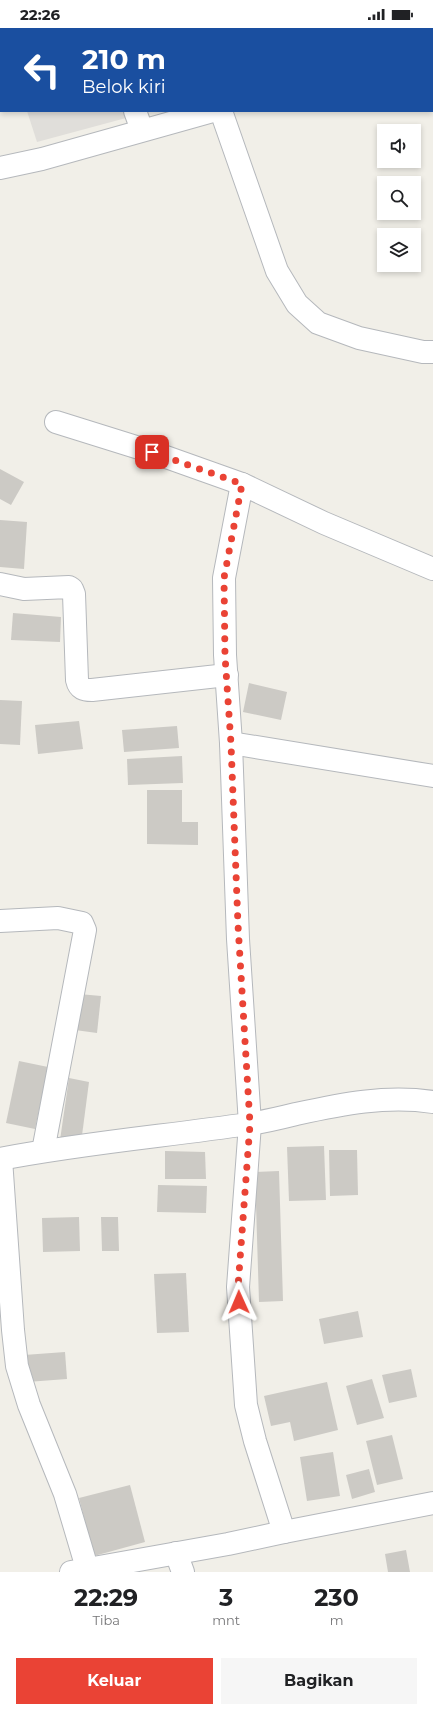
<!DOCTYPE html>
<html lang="id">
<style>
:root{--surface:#fff;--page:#f6f6f6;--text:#202124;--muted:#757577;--accent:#ea4335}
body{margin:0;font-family:Montserrat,sans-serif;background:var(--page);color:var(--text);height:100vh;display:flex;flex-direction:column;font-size:15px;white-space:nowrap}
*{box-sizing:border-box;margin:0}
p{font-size:13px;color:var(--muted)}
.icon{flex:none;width:22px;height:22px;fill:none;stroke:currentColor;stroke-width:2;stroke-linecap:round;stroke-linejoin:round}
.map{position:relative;height:1544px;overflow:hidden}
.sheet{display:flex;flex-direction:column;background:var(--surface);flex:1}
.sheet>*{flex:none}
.guide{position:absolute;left:0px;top:0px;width:433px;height:84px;box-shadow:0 2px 6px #0003;background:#1a4fa0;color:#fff;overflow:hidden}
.controls{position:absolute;left:377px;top:96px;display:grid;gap:8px}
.controls a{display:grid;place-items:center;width:44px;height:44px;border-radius:0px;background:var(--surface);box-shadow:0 2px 6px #0003;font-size:20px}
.pin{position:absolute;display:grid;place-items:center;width:34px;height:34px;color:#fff;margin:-17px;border-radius:8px;box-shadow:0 2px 6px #0006}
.me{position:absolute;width:44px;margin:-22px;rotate:359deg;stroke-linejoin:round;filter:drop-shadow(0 0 3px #0008)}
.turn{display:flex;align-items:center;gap:14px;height:84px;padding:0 16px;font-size:18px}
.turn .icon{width:52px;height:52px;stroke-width:2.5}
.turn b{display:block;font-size:28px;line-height:34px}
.eta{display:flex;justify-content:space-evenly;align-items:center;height:68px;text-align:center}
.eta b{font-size:24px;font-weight:700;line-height:28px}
.primary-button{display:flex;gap:8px;margin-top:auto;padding:8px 16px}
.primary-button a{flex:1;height:46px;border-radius:0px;background:var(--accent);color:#fff;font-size:16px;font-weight:700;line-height:46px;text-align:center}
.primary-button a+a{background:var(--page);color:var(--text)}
.status{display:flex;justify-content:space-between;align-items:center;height:28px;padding:0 20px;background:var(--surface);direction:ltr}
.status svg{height:11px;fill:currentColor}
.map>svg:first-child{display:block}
.industrial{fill:#e0deda}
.building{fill:#cccac5}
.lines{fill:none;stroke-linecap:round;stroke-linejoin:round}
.minor-tunnel{stroke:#ccccc8;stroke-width:22;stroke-dasharray:22 11;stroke-linecap:butt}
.minor-casing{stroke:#b5b8bc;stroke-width:24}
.minor{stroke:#fff;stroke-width:22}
.route{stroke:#ea4335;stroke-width:7;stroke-dasharray:0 12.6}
</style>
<div class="status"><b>22:26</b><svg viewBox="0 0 49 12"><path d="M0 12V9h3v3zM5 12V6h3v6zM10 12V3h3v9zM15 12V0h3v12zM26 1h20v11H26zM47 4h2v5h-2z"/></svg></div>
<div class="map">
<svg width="433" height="1544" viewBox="0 0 433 1544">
<rect width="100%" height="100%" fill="#f1efe8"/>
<g class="industrial">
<rect x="1" y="0" width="210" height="1"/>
<path d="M27,83h125l-115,31z"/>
</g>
<g class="building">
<path d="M0,441l24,13 -13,23 -11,-6z"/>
<path d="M0,492l27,2 -3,47 -24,-2z"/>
<path d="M13,585l48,4 -1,25 -49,-2z"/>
<path d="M249,655l38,9 -6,28 -38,-8z"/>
<path d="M0,672l22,1 -2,44 -20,-1z"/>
<path d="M79,693l4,28 -45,5 -3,-29z"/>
<path d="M177,698l2,22 -55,4 -2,-22z"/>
<path d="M182,728l1,27 -55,2 -1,-26z"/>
<path d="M147,762h35v32h16v23l-51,-1z"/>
<path d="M79,966l22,2 -4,37 -22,-3z"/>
<path d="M19,1033l29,6 -13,62 -29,-6z"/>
<path d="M69,1050l20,4 -8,61 -21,-3z"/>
<path d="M324,1118l2,54 -37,1 -2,-54z"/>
<path d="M329,1122h28l1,45 -28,1z"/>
<path d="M165,1123l40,1 1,27h-41z"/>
<path d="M279,1143l4,130 -24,1 -4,-130z"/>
<path d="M158,1157l49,1 -1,27 -49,-1z"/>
<path d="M79,1189l1,34 -37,1 -1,-34z"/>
<path d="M101,1189h17l1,34h-17z"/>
<path d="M186,1245l3,59 -32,1 -3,-59z"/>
<path d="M358,1283l5,26 -39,7 -5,-25z"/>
<path d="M65,1324l2,27 -40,3 -3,-27z"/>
<path d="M411,1341l6,28 -28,6 -7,-28z"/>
<path d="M372,1351l12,39 -27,7 -11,-39z"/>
<path d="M327,1354l11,48 -44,11 -4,-19 -19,4 -7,-30z"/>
<path d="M392,1407l11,44 -26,6 -11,-44z"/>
<path d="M333,1424l7,44 -33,5 -7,-44z"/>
<path d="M369,1441l6,23 -23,7 -6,-24z"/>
<path d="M130,1457l15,57 -51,14 -15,-58z"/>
<path d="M406,1522l4,22h-22l-3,-18z"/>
</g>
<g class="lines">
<path class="minor-tunnel" d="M105,0v1"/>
<defs>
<g id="minor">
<path d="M271,0v1"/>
<path d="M432,22l1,-1"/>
<path d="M135,83l7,19"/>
<path d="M221,83l56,160 20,33 21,19 41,15 64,14h10"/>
<path d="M0,140l42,-9 171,-48"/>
<path d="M56,394l96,30 90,32"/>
<path d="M0,556l24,5 45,-2 3,2 2,5 3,86c2,9 7,10 15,10l135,-15"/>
<path d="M231,715l202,33"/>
<path d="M0,893l58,-3 24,5 3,7 -42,221"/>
<path d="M0,1131c82,-16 166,-23 248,-35 16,-2 32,-6 48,-10 46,-10 90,-19 137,-12"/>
<path d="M1,1131l12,171 4,36 12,39 36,89 22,74"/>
<path d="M284,1504l-29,-91 -9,-36 -8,-118 12,-163 -12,-185 -7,-196 -6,-88 -1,-77 18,-94 82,39 109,46"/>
<path d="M176,1525l7,19"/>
<path d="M71,1544l157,-28 56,-12 149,-29"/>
</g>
</defs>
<use href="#minor" class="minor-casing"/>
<use href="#minor" class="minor"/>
</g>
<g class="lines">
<path class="route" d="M152,424l90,32 -18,94 1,78 6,88 7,181 12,199 -12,163 1,15"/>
</g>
</svg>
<div class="controls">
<a><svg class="icon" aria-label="sound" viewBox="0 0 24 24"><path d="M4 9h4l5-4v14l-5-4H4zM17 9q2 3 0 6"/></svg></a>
<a><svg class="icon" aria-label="search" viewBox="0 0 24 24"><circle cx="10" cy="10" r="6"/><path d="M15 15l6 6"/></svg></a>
<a><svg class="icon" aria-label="layers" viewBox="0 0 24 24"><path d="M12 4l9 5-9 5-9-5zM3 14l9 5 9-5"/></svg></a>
</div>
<div class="pin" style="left:152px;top:424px;background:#d93025"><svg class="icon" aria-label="arrive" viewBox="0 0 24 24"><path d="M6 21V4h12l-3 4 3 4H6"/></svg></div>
<svg class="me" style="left:239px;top:1274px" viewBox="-20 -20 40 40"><path d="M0-17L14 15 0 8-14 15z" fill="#ea4335" stroke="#fff" stroke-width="4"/></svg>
<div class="guide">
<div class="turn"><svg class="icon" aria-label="left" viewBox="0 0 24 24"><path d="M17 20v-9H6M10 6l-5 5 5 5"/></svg><div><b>210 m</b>Belok kiri</div></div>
</div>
</div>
<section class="sheet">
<div class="eta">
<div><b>22:29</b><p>Tiba</p></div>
<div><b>3</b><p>mnt</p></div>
<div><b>230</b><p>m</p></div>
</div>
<div class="primary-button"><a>Keluar</a><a>Bagikan</a></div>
</section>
